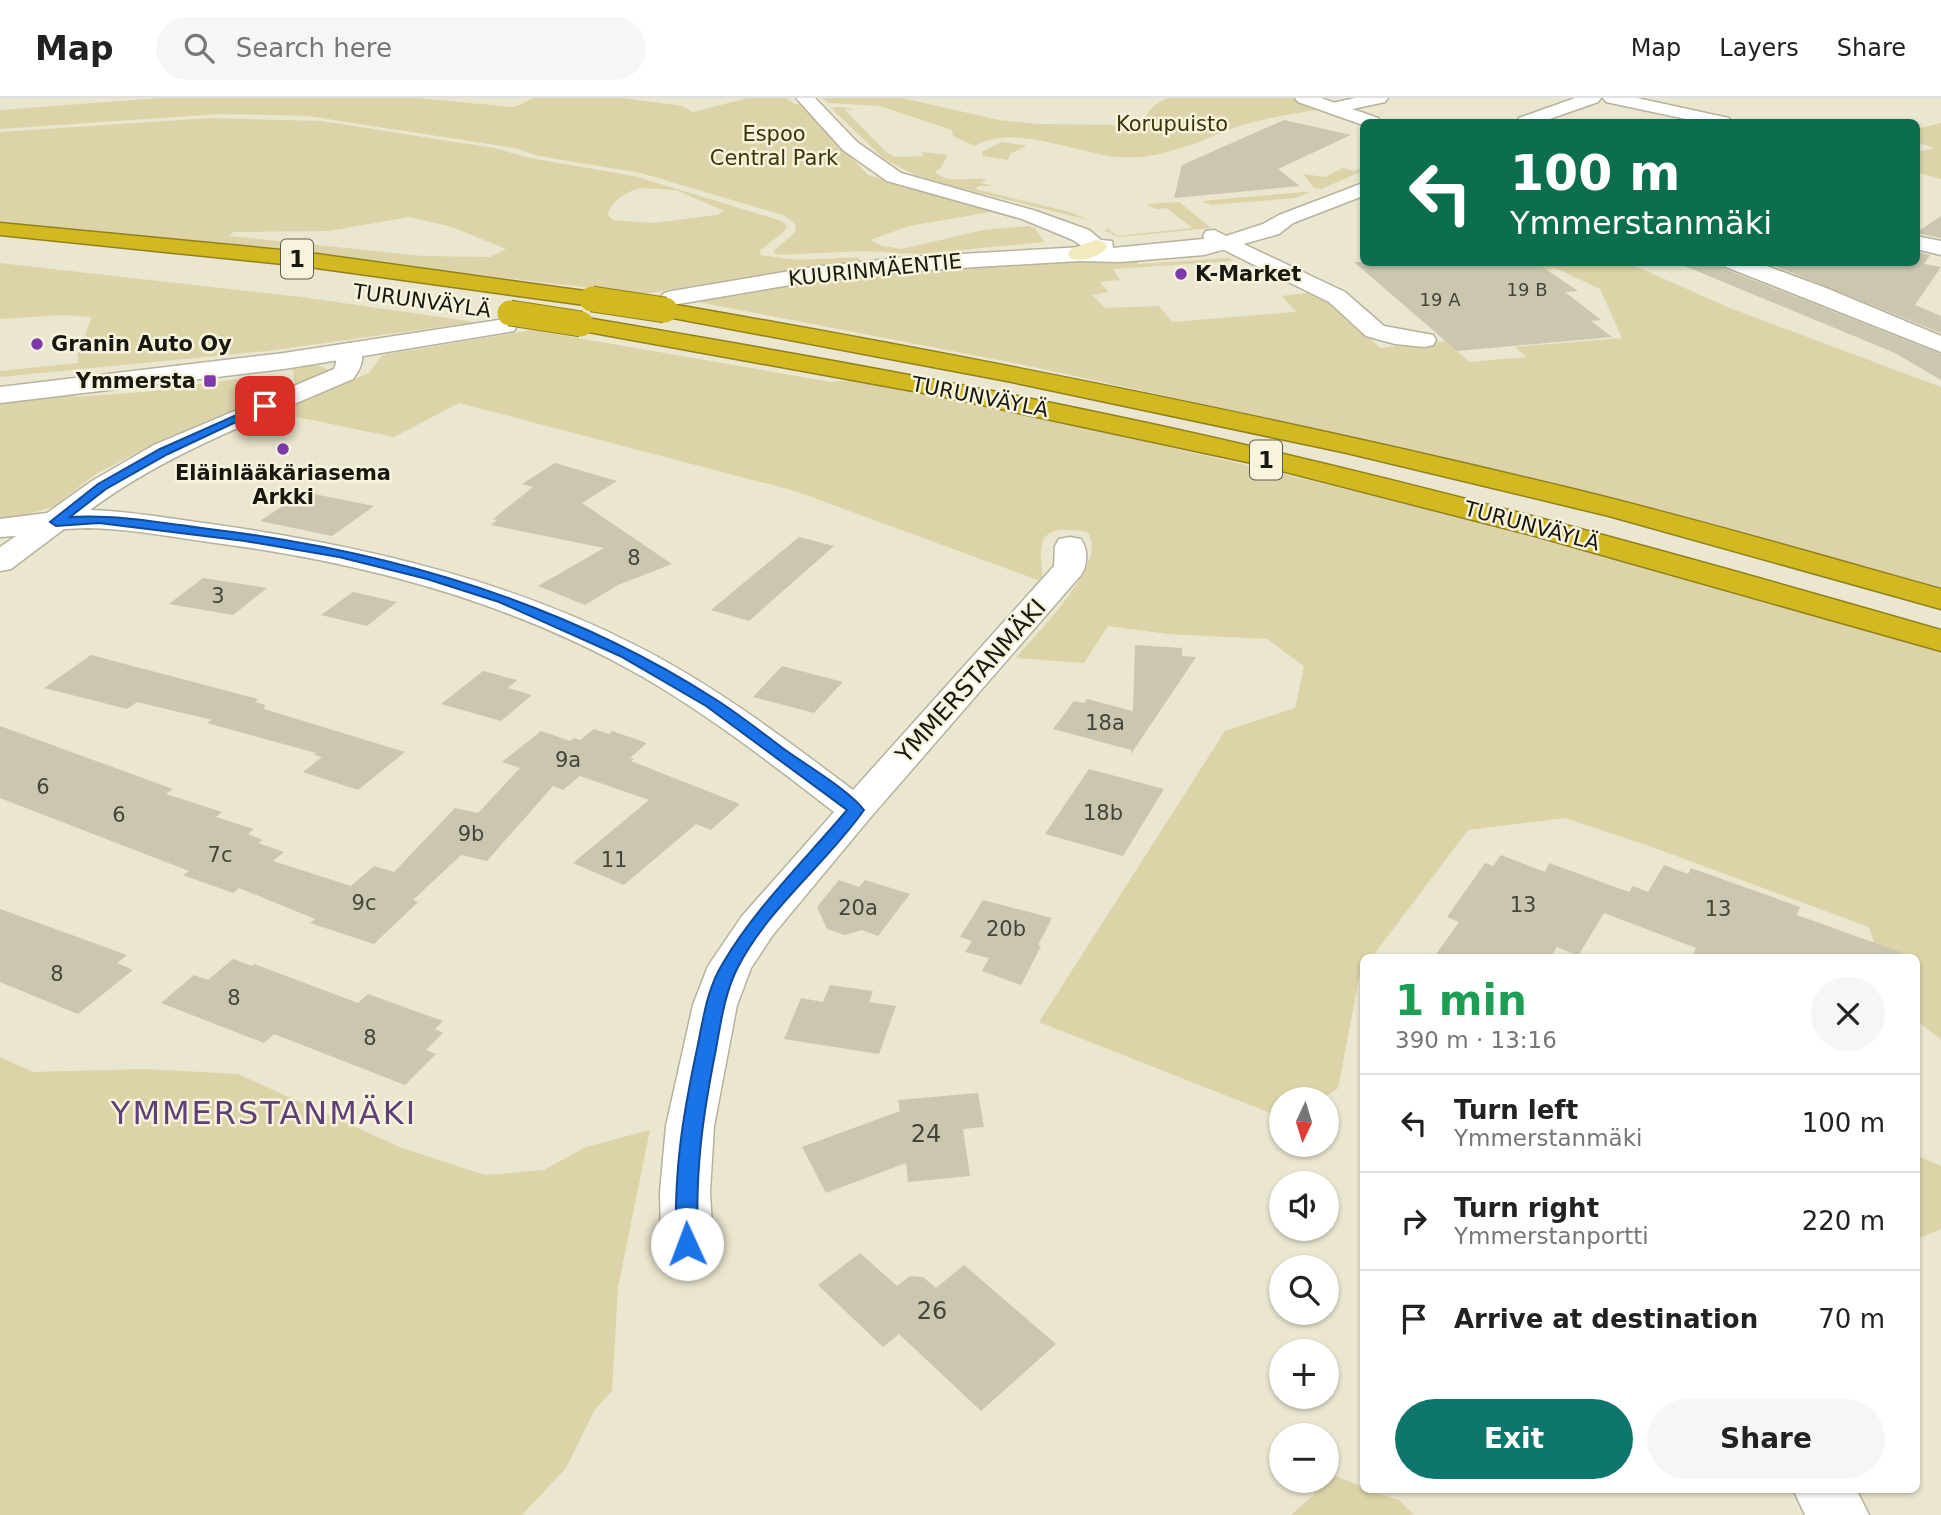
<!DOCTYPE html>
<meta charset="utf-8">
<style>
:root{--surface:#fff;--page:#f6f6f6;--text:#222;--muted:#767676;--line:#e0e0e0;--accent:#0f766e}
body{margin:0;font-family:"DejaVu Sans",sans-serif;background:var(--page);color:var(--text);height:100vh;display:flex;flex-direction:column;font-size:26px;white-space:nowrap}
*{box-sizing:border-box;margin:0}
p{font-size:23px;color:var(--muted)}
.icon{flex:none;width:38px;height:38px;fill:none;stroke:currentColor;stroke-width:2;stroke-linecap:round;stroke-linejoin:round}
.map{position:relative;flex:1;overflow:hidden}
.sheet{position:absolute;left:1360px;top:856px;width:560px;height:539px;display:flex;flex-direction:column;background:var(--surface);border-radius:10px;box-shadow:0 2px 5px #0004}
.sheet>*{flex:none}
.banner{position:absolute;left:1360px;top:21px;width:560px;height:147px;border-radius:10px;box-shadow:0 2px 5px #0004;background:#0b6e4f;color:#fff;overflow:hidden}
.needle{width:46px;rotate:184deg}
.buttons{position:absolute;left:1269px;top:989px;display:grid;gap:14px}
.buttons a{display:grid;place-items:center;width:70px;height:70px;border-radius:50%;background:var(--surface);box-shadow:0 2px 5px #0004;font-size:35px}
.pin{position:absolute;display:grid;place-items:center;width:60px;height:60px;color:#fff;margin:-30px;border-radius:14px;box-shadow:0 4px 10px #0006}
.me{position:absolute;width:77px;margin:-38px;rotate:358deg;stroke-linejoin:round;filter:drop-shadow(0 0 5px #0008)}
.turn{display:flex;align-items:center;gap:24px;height:147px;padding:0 35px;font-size:32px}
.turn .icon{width:91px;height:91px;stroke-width:2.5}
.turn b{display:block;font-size:49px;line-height:60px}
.round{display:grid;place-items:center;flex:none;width:74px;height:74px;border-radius:37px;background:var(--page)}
.overview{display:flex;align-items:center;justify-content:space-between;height:119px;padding:0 35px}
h1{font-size:42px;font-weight:700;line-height:52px;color:#1e9e55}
.button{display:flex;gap:14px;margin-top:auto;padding:14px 35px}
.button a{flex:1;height:80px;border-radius:42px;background:var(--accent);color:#fff;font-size:28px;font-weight:700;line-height:80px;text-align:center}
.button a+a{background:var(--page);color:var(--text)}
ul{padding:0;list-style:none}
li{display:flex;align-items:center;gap:21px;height:98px;padding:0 35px;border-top:2px solid var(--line)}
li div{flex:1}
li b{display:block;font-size:26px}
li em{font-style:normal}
header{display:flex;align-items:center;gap:42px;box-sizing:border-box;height:98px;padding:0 35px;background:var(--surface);border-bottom:2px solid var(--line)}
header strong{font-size:33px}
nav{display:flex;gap:38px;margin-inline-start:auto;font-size:24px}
.search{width:490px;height:63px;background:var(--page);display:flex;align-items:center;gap:18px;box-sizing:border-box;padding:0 24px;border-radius:38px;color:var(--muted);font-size:26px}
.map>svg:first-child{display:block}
.green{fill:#dcd4a8;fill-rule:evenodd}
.building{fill:#cac6b0}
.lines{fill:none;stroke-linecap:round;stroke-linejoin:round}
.minor-casing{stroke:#b6b29d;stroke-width:3}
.tertiary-casing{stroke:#b6b29d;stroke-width:3}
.secondary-casing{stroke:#b6b29d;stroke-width:3}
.motorway-casing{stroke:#92811b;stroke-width:3}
.minor{fill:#fff;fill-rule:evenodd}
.tertiary{fill:#fff;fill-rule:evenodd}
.secondary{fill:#f2eabc;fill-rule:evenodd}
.motorway{fill:#d3b921;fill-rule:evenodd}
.motorway-bridge-casing{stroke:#92811b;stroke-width:27;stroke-linecap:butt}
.motorway-bridge{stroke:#d3b921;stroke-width:25}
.route{fill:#1a73e8;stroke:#114b97;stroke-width:2}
.poi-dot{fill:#7d39ac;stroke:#f7f3dc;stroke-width:2.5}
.labels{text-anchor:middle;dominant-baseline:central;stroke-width:5;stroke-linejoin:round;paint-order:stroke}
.far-number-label{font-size:18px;fill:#454438}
.far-park-label{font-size:21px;fill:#3c3407;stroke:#f7f3dc}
.far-street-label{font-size:21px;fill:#191810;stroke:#f7f3dc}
.far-poi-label{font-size:21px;font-weight:bold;fill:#191810;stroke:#f7f3dc;text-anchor:start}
.number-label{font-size:21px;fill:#454438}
.shield{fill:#f7f3dc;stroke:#5c5a4d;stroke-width:2}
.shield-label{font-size:23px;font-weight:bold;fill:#191810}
.street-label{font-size:24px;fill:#191810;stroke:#f7f3dc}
.near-number-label{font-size:24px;fill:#454438}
.near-neighbourhood-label{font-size:32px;letter-spacing:2px;fill:#603f79;stroke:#f7f3dc}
</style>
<header>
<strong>Map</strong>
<div class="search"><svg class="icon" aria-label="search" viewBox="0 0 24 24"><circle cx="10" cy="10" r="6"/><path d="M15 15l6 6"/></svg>Search here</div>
<nav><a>Map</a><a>Layers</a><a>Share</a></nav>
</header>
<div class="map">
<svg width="1941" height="1417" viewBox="0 0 1941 1417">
<rect width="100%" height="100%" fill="#eae6cf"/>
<g class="green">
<path d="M160,0h258l96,9 20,-9h89l59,8 11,6 55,-14h38l9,6h6l67,71 129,36 -88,15 -39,14 12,6 20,3 81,-19 45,-4 7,2 9,14 -125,12 -56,-3 -85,4 -5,-3c11,-14 39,-21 10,-37l-142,-42 -102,-17 -24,-8 -207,-32 -88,-2 -220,15v-19z"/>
<path d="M821,0h81l97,22 38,4 104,1c8,-14 12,-22 28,-27h123l32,11c-33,5 -68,10 -99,22 -33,14 -72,30 -109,26 -39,-4 -105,-34 -141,-11l-22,-10 -1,-6 -72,-24 -51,-3z"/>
<path d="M839,9l17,2 -11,1 42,43 8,4 28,-1 -2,-4 27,3 -8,14 -5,3c14,13 35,4 52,8l-7,3 14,3h-15l-4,3 95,23 19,8 -142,-35 -32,-10 -32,-17 -52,-50z"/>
<path d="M210,20l111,3 173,27 36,10 104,18 148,45 5,5 -3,6 -25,19 2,4 37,5 60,-3 2,3 -217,34 -428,-50 -215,-21v-91zM640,90l36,2 48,21 -7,4 -65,8 -39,-3 -6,-6c8,-15 17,-21 33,-26zM409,119l43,10 54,22 -16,8 -67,-1 -194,-20 5,-4 95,-1z"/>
<path d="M1941,25v56l-25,-7v-20l19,-4 -19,-6v-13z"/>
<path d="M1002,44l25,4 -16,7 -3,7 -26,-4 1,-5z"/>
<path d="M1363,69v4l-42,18 -7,-1 -11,-14 22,3 18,-9 12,3z"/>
<path d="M1303,94h8l-16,6 -84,7 -9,-4z"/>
<path d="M1179,104l32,26 -92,9 -14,-6 3,-2 10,7 74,-8 -25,-20 -11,1 -9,-5z"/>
<path d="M1133,159l6,7 90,-6 4,3 -120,8 7,11 -20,2 8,10 -16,3 13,13 54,-2 13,16 124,-10 -14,-16 38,-5 60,57 66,-7 23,21 57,-5 -11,-10 107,-9 -22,-49 -45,-21 -43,6 -8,-11h124l102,45 211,79v200l-500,-131 -412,-90 -341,-66 122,-19 118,-12z"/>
<path d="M0,165l301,34 174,25 -208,29 -267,26v-6l78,-8v-10l14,-36 -29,-2 -63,4z"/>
<path d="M532,232l299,52c21,-4 41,2 62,6 55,9 109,22 163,34 299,64 592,145 885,229v389l-25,-20v-63h-37l-10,-30 -217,-80 -87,-29 -97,12 -96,127h-9v12l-3,4 -22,115 -16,11h-41v18l-242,-95 186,-291 70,-23 9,-42 -37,-27 -99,-5 -60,-8 -24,37 -68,-5c18,-22 96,-98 71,-126 -51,-9 -48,10 -44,50l-248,-91 -336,-88 -65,34 -121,-25 96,-39 13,-18z"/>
<path d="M318,267l11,5 -3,5 -30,14 -4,-22z"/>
<path d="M258,278l15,1 7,5 -6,9 -18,9 -94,40 -66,34 -43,33 -28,8 -12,8 -13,1v-124l74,-7 -1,4 71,-5z"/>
<path d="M0,959l33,15 112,-3 93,5 164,74 83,27 59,-5 42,-23 64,-17 -32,157 -6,104 -17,18 -29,59 -44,47h-522z"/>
<path d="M1916,1057l25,11v63l-24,10z"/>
<path d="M1335,1378l28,11v2l36,11 15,15h-123z"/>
</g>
<g class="building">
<path d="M1284,22l67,15 -73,34 22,17 -126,12 8,-33z"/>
<path d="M1941,118v22l-25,-5z"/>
<path d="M1916,154l14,3 -6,9 17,3 -26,38 26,11v17l-176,-71h151z"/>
<path d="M1354,164h181l43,29 -13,1 36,28 -10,1 21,16 -155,14z"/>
<path d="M1675,164h46l4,7 216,85v26l-46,-27z"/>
<path d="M555,365l62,18 -35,22 90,61 -54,21 -33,20 -47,-19 66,-38 -113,-23 6,-5 -4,-1 40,-32 -11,-3z"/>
<path d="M304,394l70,14 -42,30 -72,-15z"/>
<path d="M799,439l35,9 -85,75 -38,-11z"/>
<path d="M203,480l64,10 -34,27 -64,-11z"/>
<path d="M353,494l44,10 -30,24 -46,-11z"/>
<path d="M1135,547l47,3v8l14,1 -65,97v-4l-78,-21 21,-28 10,2 3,-4 46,12z"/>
<path d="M91,557l167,44 -3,3 10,3 -1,4 141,43 -47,38 -55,-18 19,-15 -8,-2 2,-2 -109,-30 5,-3 -75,-18 -10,7 -83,-21z"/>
<path d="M782,568l61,16 -29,31 -61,-16z"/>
<path d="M483,573l34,9 -9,8 24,7 -31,26 -60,-17z"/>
<path d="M0,628l173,63 -7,5 56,18 -6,5 38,12 -6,5 15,6 -5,3 26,9 -11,9 78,25 23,-20 20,6 61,-64 23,5 42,-45 -18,-6 39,-31 29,10 4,-3 6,2 14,-11 15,5 3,-3 35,12 -17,15 4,1 -3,2 109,43 -29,26 -15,-6 -72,61 -51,-22 76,-63 -69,-24 -17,14 -10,-4 -66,75 -26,-6 -48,45 5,2 -44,42 -64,-21 5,-4 -76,-31 -6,5 -50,-18 6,-4 -189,-73z"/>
<path d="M1089,671l75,20 -41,67 -78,-22z"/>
<path d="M1501,757l44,17 4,-9 80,29 4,-6 15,6 16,-27 24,9 3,-6 109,39 -3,8 106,38v4h-211l4,-9 -92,-35 -26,43 -21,-9 -6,10h-117l25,-35 -12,-5 38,-54 8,3z"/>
<path d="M839,782l20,7 6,-7 45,14 -32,42 -16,-6 -17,5 -18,-6 -10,-22z"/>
<path d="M983,802l69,18 -14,27 3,1 -20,39 -39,-14 7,-13 -24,-6 7,-11 -12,-4z"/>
<path d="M0,811l127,46 -10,8 16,7 -55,44 -78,-32z"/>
<path d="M233,861l19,7 2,-2 104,39 10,-9 75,27 -8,8 8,4 -17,17 10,4 -31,31 -131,-51 -10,9 -103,-40 33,-28 14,5z"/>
<path d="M830,887l43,6 -4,11 27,4 -17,48 -95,-15 17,-41 22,4z"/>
<path d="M978,995l6,34 -21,2 7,47 -62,6 -2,-19 -80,30 -24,-46 98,-36 -2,-11z"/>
<path d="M860,1155l37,33 13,-10 13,1 13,11 28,-23 92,79 -75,67 -82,-77 -16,13 -65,-62z"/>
</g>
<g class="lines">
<defs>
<g id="minor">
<path d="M1355,0h33l-3,4 -51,11 -9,-5 3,-4z"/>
<path d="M1575,0h26l-3,4 -57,20h-25l3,-4z"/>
<path d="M1603,0h34l92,20 3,4h-32l-94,-20z"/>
<path d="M1214,132l131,62 39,34 49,9 3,5 -3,5 -9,2 -29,-3 -29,-8 -37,-34 -123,-61 -3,-5 3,-5z"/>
<path d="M1723,164h33l70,26 115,48v16l-215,-85z"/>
<path d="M349,245l9,3c8,12 3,22 -5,33 -89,39 -184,72 -263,131 40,1 81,9 121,14 147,21 293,54 426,122 77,39 147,92 216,144l201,-224 1,-20 4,-7 11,-2 11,2c7,10 7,26 0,36l-211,243 -98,118 -21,32 -14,37 -23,121 -4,66 3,52 -8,15 -18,6 -18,-6 -8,-15 -1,-52 6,-66 27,-121 15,-39 34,-50 92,-104c-62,-48 -124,-96 -191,-135 -127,-73 -269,-112 -413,-132 -47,-6 -95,-16 -142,-17l-24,1 -53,40 -11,2v-24l16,-11 -16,1v-18l47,-6 45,-32 62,-36 180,-76c4,-8 1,-16 6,-23z"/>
<path d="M1793,1391h63l13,26h-64z"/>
</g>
<g id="tertiary">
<path d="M796,0h19l42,44 44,31 135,38 53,19 12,10 11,1 1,7 110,-11 40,-13 16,-9 84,-32v13l-70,27 -14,11 -75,21 -84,7 -41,-1 -170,10 -95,10 -142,24 -8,-2 -4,-5 4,-5 8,-2 142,-24 95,-10 174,-10 -10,-7 -51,-21 -135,-38 -44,-31z"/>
<path d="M1295,0h26l57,20 3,4h-18v3l-65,-23z"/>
<path d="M1916,138l25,5v14l-25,-6z"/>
<path d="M505,221l9,2 3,5 -3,5 -230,38 -284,34v-16l284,-34z"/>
</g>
<path id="secondary" d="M1096,142l8,2 3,5c-7,10 -24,15 -36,12l-3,-5 3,-5z"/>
<g id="motorway">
<path d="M0,125l302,29 290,40 8,2 4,5 -4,5 -8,2 -290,-40 -302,-31z"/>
<path d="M665,205c305,53 608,113 908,186 123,30 246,66 368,100v20l-332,-93 -262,-63 -340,-72 -350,-66 -4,-5 4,-5z"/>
<path d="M581,219c189,32 378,65 566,106 267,58 531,131 794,207v21l-406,-115 -288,-74 -312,-67 -363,-66 -3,-5 3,-5z"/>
</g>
</defs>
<use href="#minor" class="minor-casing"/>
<use href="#tertiary" class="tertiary-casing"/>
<use href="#secondary" class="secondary-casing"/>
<use href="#motorway" class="motorway-casing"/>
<use href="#minor" class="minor"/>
<use href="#tertiary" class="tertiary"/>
<use href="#secondary" class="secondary"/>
<use href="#motorway" class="motorway"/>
<defs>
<g id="motorway-bridge">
<path d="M592,201l73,11"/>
<path d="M510,215l71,11"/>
</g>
</defs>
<use href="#motorway-bridge" class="motorway-bridge-casing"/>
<use href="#motorway-bridge" class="motorway-bridge"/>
</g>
<path class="route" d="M261,306l9,2 -102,48 -62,35 -36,28c49,-3 99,7 147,13 176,22 348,73 498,169 24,15 46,33 69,50 22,16 65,41 80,61 -38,54 -95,97 -126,157 -13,25 -17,54 -22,82 -14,70 -21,123 -18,195l-3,6 -8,2 -7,-2 -4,-6c-2,-72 6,-125 21,-195 6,-29 10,-61 26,-86 33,-56 82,-103 124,-153l-141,-104 -86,-50 -121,-54 -72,-23 -88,-22 -94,-16 -146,-18 -43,3 -6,-4 48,-38 62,-35z"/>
<g class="poi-dot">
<circle cx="1181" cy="176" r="7"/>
<circle cx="37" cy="246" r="7"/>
<rect x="203" y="276" width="14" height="14" rx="3.5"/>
<circle cx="283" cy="351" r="7"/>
</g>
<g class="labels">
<g class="far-number-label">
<text x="1527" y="191">19 B</text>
<text x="1440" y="201">19 A</text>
</g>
<g class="far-park-label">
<text x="1172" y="26">Korupuisto</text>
<text x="774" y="36">Espoo<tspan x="774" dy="24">Central Park</tspan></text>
</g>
<g class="far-street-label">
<text transform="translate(875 172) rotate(-6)">KUURINMÄENTIE</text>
<text transform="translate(422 203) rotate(8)">TURUNVÄYLÄ</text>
<text transform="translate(980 299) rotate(11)">TURUNVÄYLÄ</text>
<text transform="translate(1532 428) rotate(15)">TURUNVÄYLÄ</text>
</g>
<g class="far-poi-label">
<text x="1195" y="176">K-Market</text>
<text x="51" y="246">Granin Auto Oy</text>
<text x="196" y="283" text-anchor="end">Ymmersta</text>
<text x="283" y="375" text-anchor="middle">Eläinlääkäriasema<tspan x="283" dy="24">Arkki</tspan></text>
</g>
<g class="number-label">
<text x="634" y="460">8</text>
<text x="218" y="498">3</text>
<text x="1105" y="625">18a</text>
<text x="568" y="662">9a</text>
<text x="43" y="689">6</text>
<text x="1103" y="715">18b</text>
<text x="119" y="717">6</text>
<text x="471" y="736">9b</text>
<text x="220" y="757">7c</text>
<text x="614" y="762">11</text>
<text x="364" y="805">9c</text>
<text x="1523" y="807">13</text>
<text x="858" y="810">20a</text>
<text x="1718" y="811">13</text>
<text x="1006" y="831">20b</text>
<text x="57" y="876">8</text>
<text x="234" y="900">8</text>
<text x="370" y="940">8</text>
</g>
<g class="shield">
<rect x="281" y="141.5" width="32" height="39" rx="5"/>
<rect x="1250" y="342.5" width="32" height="39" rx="5"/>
</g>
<g class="shield-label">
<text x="297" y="161">1</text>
<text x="1266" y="362">1</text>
</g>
<g class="street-label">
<text transform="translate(971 583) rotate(-48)">YMMERSTANMÄKI</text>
</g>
<g class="near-number-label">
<text x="926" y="1036">24</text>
<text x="932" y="1213">26</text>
</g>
<g class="near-neighbourhood-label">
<text x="264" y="1015">YMMERSTANMÄKI</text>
</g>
</g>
</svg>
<div class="buttons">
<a><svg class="needle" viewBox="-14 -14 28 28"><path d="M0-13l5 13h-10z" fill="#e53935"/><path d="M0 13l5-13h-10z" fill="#767676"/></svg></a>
<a><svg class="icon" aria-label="sound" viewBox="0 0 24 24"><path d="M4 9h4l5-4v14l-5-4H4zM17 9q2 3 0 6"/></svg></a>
<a><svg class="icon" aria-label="search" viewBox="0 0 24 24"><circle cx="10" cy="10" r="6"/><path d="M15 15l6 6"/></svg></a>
<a>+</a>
<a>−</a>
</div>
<div class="pin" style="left:265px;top:308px;background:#d93025"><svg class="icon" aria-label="arrive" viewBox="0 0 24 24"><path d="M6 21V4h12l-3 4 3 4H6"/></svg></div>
<svg class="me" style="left:687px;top:1146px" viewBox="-20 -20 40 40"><circle r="19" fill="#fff"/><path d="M0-13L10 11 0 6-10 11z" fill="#1a73e8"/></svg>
<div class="banner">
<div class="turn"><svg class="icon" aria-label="left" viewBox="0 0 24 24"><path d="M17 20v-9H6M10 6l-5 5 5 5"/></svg><div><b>100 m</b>Ymmerstanmäki</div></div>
</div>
<section class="sheet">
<div class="overview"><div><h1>1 min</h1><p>390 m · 13:16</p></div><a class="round"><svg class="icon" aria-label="close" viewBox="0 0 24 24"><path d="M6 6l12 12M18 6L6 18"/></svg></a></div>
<ul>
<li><svg class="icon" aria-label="left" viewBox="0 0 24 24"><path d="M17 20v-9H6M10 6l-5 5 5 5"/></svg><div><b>Turn left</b><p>Ymmerstanmäki</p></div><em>100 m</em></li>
<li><svg class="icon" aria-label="right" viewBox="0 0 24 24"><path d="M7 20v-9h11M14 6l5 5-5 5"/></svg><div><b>Turn right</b><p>Ymmerstanportti</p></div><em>220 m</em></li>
<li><svg class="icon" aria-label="arrive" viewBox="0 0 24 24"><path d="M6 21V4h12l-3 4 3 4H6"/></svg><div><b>Arrive at destination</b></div><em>70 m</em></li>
</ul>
<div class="button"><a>Exit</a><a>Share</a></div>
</section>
</div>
